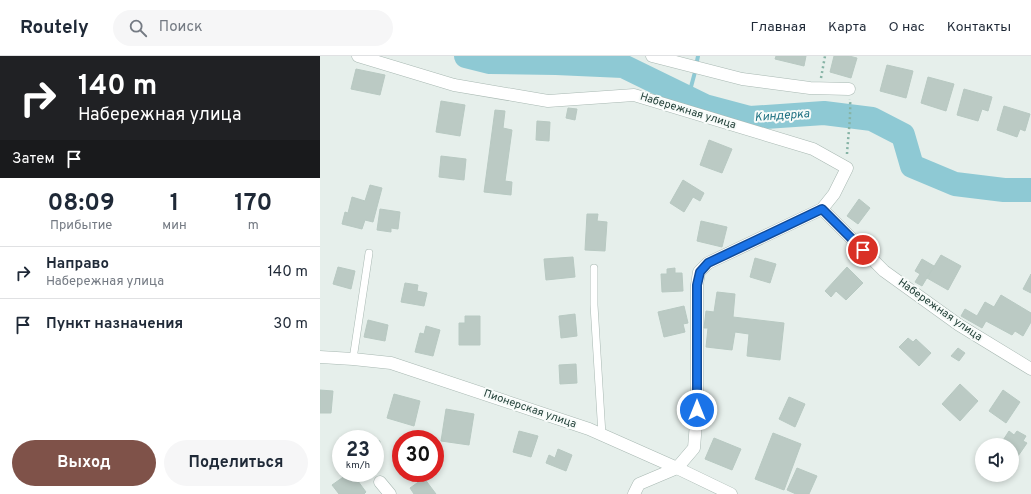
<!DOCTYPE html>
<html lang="ru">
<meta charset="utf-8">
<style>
:root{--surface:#fff;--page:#f6f6f7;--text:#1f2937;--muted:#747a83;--line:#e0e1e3;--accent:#7f5249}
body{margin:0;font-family:Overpass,sans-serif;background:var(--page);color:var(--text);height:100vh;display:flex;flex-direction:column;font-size:15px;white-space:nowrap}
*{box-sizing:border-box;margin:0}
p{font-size:13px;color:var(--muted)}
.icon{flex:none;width:22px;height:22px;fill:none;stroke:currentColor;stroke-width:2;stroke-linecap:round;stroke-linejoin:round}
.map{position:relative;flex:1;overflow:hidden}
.drawer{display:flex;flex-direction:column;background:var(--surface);width:320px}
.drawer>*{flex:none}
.guide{background:#202124;color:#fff;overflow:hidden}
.controls{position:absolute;left:655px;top:382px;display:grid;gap:8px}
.controls a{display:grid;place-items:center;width:44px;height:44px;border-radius:50%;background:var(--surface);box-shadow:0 2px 6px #0003;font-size:20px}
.speed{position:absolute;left:12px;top:374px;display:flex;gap:8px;font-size:20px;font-weight:700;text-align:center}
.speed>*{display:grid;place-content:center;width:52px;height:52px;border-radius:50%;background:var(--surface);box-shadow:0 2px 6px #0003;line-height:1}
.speed small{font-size:10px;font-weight:400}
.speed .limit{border:6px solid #d22;background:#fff;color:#111}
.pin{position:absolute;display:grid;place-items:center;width:34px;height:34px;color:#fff;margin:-17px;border:2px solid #fff;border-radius:50%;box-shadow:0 1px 4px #0007}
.me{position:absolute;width:44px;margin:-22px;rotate:0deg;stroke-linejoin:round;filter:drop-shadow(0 0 3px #0008)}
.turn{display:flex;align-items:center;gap:14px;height:84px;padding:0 12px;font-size:18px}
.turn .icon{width:52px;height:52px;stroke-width:2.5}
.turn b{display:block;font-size:28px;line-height:34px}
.then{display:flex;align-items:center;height:38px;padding:0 12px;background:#0003;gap:8px;font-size:15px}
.eta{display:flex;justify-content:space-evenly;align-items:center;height:68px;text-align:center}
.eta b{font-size:24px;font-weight:700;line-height:28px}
.action{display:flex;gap:8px;margin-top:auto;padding:8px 12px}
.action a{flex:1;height:46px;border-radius:24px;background:var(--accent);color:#fff;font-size:16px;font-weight:700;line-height:46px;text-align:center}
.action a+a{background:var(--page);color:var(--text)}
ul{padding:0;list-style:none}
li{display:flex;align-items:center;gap:12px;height:52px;padding:0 12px;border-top:1px solid var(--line)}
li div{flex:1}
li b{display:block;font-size:15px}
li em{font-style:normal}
header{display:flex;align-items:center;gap:24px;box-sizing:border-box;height:56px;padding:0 20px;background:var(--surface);border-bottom:1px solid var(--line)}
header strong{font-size:19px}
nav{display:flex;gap:22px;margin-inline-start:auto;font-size:14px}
.search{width:280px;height:36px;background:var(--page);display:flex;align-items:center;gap:10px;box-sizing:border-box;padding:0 14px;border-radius:22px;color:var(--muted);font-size:15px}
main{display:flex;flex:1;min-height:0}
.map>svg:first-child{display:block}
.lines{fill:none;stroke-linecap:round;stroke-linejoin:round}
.stream{stroke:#8ec9d4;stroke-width:4}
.river{stroke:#8ec9d4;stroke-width:24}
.building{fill:#bbcac4;stroke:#b8c9c2}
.lane-casing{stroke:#a8b8b2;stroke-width:8}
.street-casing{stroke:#a8b8b2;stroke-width:13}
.path{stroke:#86b3a5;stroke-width:2.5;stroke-dasharray:2 3;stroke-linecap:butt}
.lane{stroke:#fff;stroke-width:7}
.street{stroke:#fff;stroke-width:12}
.route-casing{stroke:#114b97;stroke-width:10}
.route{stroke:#1a73e8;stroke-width:7}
.labels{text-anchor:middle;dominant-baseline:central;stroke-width:4;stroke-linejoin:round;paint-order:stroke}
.street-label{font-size:11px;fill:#24423a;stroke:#f7fbf9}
.water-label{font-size:12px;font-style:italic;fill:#1c6f80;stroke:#f7fbf9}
</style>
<header>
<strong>Routely</strong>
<div class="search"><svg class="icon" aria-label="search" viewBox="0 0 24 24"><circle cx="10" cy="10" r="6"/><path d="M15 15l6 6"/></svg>Поиск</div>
<nav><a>Главная</a><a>Карта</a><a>О нас</a><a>Контакты</a></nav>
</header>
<main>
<section class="drawer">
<div class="guide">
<div class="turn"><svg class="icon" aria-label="right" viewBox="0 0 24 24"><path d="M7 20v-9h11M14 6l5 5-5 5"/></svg><div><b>140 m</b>Набережная улица</div></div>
<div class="then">Затем<svg class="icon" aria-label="arrive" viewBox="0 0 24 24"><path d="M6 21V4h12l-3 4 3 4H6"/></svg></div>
</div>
<div class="eta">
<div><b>08:09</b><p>Прибытие</p></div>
<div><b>1</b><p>мин</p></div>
<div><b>170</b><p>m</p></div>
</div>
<ul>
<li><svg class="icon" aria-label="right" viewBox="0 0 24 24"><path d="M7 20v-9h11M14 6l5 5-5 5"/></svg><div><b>Направо</b><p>Набережная улица</p></div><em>140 m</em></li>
<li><svg class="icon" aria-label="arrive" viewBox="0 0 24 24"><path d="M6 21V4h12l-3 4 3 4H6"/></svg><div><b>Пункт назначения</b></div><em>30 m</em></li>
</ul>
<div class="action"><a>Выход</a><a>Поделиться</a></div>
</section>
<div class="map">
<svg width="711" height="438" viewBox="0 0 711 438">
<rect width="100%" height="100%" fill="#e6efeb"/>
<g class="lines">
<g class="stream">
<path d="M377,5l1,-5"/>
<path d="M368,42l7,-26"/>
</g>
<path class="river" d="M146,0l24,6 66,1 67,3 82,40 45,12 74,-5 48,6 31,16 9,31 43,18 49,6h27"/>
</g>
<g class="building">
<path d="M456,0h30l-2,10 -29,-7z"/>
<path d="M514,0h15l8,2 -6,20 -21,-6z"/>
<path d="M567,9l26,6 -7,27 -26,-7z"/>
<path d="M36,13l29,6 -5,20 -29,-6z"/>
<path d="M608,21l26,7 -8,27 -25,-8z"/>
<path d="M644,33l28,8 -4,14 -6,-2 -4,12 -21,-6z"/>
<path d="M121,45l24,4 -5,31 -24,-4z"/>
<path d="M684,50l26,8 -5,17 -5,-2 -3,8 -20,-7z"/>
<path d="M248,52l9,1 -2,11 -9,-2z"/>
<path d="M175,54l10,1 -2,17 9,2 -7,51 7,1 -1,13 -27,-3z"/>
<path d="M217,65l13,1 -1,19 -13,-1z"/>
<path d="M389,84l23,9 -10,24 -22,-8z"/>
<path d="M121,100l25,3 -2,21 -25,-3z"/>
<path d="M363,124l21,13 -4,8 -7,-4 -9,15 -14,-9z"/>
<path d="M50,129l12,3 -9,34 -8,-2 -3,9 -20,-5 3,-12 3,1 4,-16 13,4z"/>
<path d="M539,143l11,9 -12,16 -11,-8z"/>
<path d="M60,153l20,3 -2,17 -7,-1v4l-14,-2z"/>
<path d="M267,158h11l-1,7 10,1 -2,29 -20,-1z"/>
<path d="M381,165l26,6 -5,20 -25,-6z"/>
<path d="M621,199l20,11 -13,24 -21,-12z"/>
<path d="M253,201l2,20 -29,3 -2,-21z"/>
<path d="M435,202l21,6 -6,19 -20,-6z"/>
<path d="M602,203l12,7 -12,20 -7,-4 5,-8 -5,-3z"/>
<path d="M18,211l17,4 -4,18 -18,-5z"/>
<path d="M527,211l16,16 -17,17 -10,-9 -5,6 -6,-6z"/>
<path d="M355,212v5h7l1,18 -21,1 -1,-18h6v-5z"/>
<path d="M711,218v19l-8,-4z"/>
<path d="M85,227l13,2 -1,6 10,2 -3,13 -23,-4z"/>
<path d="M397,236l18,2 -2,23 51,6 -4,37 -33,-4 2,-22 -14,-2 -3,18 -26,-3 2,-19h-4l2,-17 8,1z"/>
<path d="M681,239l30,18v9l-8,14 -8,-5 -3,4 -26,-14 -4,7 -21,-12 4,-7 12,7 8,-14 9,5z"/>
<path d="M364,250l4,17 -5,1 2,8 -21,5 -6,-25z"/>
<path d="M255,258l2,22 -16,2 -2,-22z"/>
<path d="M145,260h15v29h-21v-22h6z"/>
<path d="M48,264l20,5 -3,16 -21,-4z"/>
<path d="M106,270l14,4 -7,26 -18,-4 5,-19 4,1z"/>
<path d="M588,282l5,4 3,-3 15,14 -12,13 -20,-19z"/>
<path d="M638,292l7,5 -6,8 -8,-5z"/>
<path d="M256,308l1,19 -17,1 -1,-19z"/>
<path d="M640,328l18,17 -18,20 -18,-17z"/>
<path d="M0,334l13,1 -2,22h-11z"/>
<path d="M683,334l17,12 -14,21 -17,-12z"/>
<path d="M74,338l26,7 -6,25 -27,-8z"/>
<path d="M469,341l16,7 -10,23 -16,-8z"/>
<path d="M126,353l28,5 -5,31 -28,-4z"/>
<path d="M199,375l19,5 -7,21 -18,-5z"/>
<path d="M689,375l5,4 3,-4 9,5 -3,5 4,2 -11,16 -4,-2v-12h-12z"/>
<path d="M453,377l28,11 -17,46 -29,-11z"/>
<path d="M394,382l27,11 -9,21 -27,-11z"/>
<path d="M55,384l5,1 -2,17 -3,-1z"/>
<path d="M238,393l14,6 -6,16 -20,-8 3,-8 6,3z"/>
<path d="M477,412l20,8 -8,18h-13l-9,-4z"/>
<path d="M29,417h3l14,19 -2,2h-25l-7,-9z"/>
<path d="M104,422l12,16h-22l-4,-6z"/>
</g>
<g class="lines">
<defs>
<g id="lane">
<path d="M274,212v37l8,130"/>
<path d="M33,303l16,-106"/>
</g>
<g id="street">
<path d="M38,0l96,29 94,16 86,-6 179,54 34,19 -13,26 -12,15 -114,54 -9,9 -2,13v125l-3,38 -17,20 -38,16 -5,10"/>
<path d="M332,0l90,23 68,9 39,1"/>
<path d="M502,153l62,62 75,54 72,44"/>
<path d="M0,301l33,2 38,4 198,66 88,39 54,26"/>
<path d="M60,426l10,12"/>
</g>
</defs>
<use href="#lane" class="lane-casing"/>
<use href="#street" class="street-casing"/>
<g class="path">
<path d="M501,22l4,-22"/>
<path d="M527,98c1,-18 4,-36 3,-55"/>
</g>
<use href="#lane" class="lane"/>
<use href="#street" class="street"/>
</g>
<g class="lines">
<defs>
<path id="route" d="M377,354v-125l3,-13 8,-9 114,-54 41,41"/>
</defs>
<use href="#route" class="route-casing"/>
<use href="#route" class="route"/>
</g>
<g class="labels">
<g class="street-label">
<text transform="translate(368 55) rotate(17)">Набережная улица</text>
<text transform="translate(620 254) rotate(35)">Набережная улица</text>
<text transform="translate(210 353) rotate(19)">Пионерская улица</text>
</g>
<g class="water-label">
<text transform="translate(462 60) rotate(-4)">Киндерка</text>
</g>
</g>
</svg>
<div class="controls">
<a><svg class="icon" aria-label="sound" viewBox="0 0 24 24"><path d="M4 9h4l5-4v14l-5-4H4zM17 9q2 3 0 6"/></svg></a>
</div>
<div class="speed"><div>23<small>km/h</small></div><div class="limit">30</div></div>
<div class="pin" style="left:543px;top:194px;background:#d93025"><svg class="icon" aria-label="arrive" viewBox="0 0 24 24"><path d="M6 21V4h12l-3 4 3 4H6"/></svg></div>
<svg class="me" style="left:377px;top:354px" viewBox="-20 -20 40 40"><circle r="17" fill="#1a73e8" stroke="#fff" stroke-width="3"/><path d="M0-11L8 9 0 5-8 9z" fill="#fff"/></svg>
</div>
</main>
